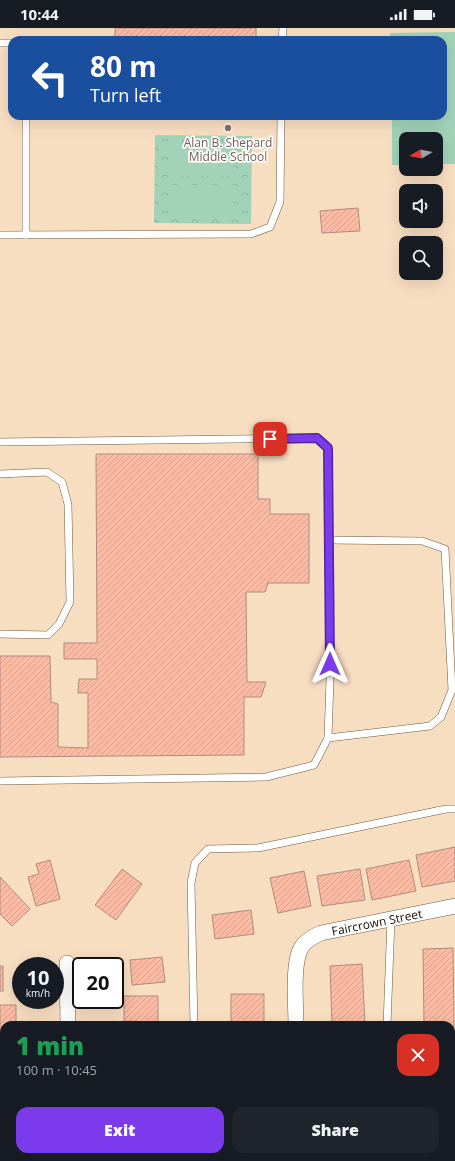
<!DOCTYPE html>
<meta charset="utf-8">
<style>
:root{--surface:#171b24;--page:#20242c;--text:#f1f3f6;--muted:#9ea1a6;--accent:#7c3aed}
body{margin:0;font-family:"Open Sans",sans-serif;background:var(--page);color:var(--text);height:100vh;display:flex;flex-direction:column;font-size:15px;white-space:nowrap}
*{box-sizing:border-box;margin:0}
p{font-size:13px;color:var(--muted)}
.icon{flex:none;width:22px;height:22px;fill:none;stroke:currentColor;stroke-width:2;stroke-linecap:round;stroke-linejoin:round}
.map{position:relative;flex:1;overflow:hidden}
.panel{position:absolute;left:0px;top:993px;width:455px;height:140px;display:flex;flex-direction:column;background:var(--surface);border-radius:12px 12px 0 0;box-shadow:0 4px 16px #0002}
.panel>*{flex:none}
.banner{position:absolute;left:8px;top:8px;width:439px;height:84px;border-radius:12px;box-shadow:0 4px 16px #0002;background:#1a4fa0;color:#fff;overflow:hidden}
.needle{width:26px;rotate:260deg}
.buttons{position:absolute;left:399px;top:104px;display:grid;gap:8px}
.buttons a{display:grid;place-items:center;width:44px;height:44px;border-radius:8px;background:var(--surface);box-shadow:0 4px 16px #0002;font-size:20px}
.speed{position:absolute;left:12px;top:929px;display:flex;gap:8px;font-size:20px;font-weight:700;text-align:center}
.speed>*{display:grid;place-content:center;width:52px;height:52px;border-radius:50%;background:var(--surface);box-shadow:0 4px 16px #0002;line-height:1}
.speed small{font-size:10px;font-weight:400}
.speed .limit{border:2px solid #111;border-radius:6px;background:#fff;color:#111}
.pin{position:absolute;display:grid;place-items:center;width:34px;height:34px;color:#fff;margin:-17px;border-radius:8px;box-shadow:0 2px 6px #0006}
.me{position:absolute;width:44px;margin:-22px;rotate:0deg;stroke-linejoin:round;filter:drop-shadow(0 0 3px #0008)}
.turn{display:flex;align-items:center;gap:14px;height:84px;padding:0 16px;font-size:18px}
.turn .icon{width:52px;height:52px;stroke-width:2.5}
.turn b{display:block;font-size:28px;line-height:34px}
.round{display:grid;place-items:center;flex:none;width:42px;height:42px;border-radius:12px;background:var(--page)}
.head{display:flex;align-items:center;justify-content:space-between;height:68px;padding:0 16px}
h1{font-size:24px;font-weight:800;line-height:30px;color:#1e9e55}
.action{display:flex;gap:8px;margin-top:auto;padding:8px 16px}
.action a{flex:1;height:46px;border-radius:12px;background:var(--accent);color:#fff;font-size:16px;font-weight:800;line-height:46px;text-align:center}
.action a+a{background:var(--page);color:var(--text)}
.status{display:flex;justify-content:space-between;align-items:center;height:28px;padding:0 20px;background:var(--surface);direction:ltr}
.status svg{height:11px;fill:currentColor}
.map>svg:first-child{display:block}
.park{fill:url(#park-crowns)}
.garden{fill:#a2d3b9}
.building{fill:url(#building-hatch);stroke:#af8b7f}
.lines{fill:none;stroke-linecap:round;stroke-linejoin:round}
.lane-casing{stroke:#6e583f;stroke-width:8}
.street-casing{stroke:#6e583f;stroke-width:16}
.lane{stroke:#fff;stroke-width:7}
.street{stroke:#fff;stroke-width:15}
.route-casing{stroke:#51269a;stroke-width:10}
.route{stroke:#7c3aed;stroke-width:7}
.education-dot{fill:#8d6e63;stroke:#fff;stroke-width:1.5}
.labels{text-anchor:middle;dominant-baseline:central;stroke-width:3.5;stroke-linejoin:round;paint-order:stroke}
.education-label{font-size:12px;fill:#785e54;stroke:#fff}
.street-label{font-size:12px;fill:#170e05;stroke:#fff}
</style>
<div class="status"><b>10:44</b><svg viewBox="0 0 49 12"><path d="M0 12V9h3v3zM5 12V6h3v6zM10 12V3h3v9zM15 12V0h3v12zM26 1h20v11H26zM47 4h2v5h-2z"/></svg></div>
<div class="map">
<svg width="455" height="1133" viewBox="0 0 455 1133">
<defs>
<pattern id="park-crowns" width="20" height="18" patternUnits="userSpaceOnUse"><rect width="20" height="18" fill="#a2d3b9"/><path d="M2 6a3 3 0 1 1 6 0M12 15a3 3 0 1 1 6 0" fill="none" stroke="#8bb49e"/></pattern>
<pattern id="building-hatch" width="6" height="6" patternUnits="userSpaceOnUse"><rect width="6" height="6" fill="#fbbba5"/><path d="M-1 1l2-2M0 6l6-6M5 7l2-2" fill="none" stroke="#d6a08d"/></pattern>
</defs>
<rect width="100%" height="100%" fill="#f8dec1"/>
<path class="park" d="M155,107l97,1 -1,88 -97,-1z"/>
<g class="garden">
<path d="M455,4v132h-19v-25h-30v26h-14v-49h51v-76h-53v-7z"/>
<rect x="172" y="117" width="62" height="31"/>
<rect x="172" y="157" width="61" height="31"/>
</g>
<g class="building">
<rect x="115" y="0" width="141" height="12"/>
<path d="M126,88h86v1l-86,1z"/>
<path d="M358,180l2,23 -38,2 -2,-22z"/>
<path d="M96,426h162v45h12v15h39v69h-41l-3,9h-19l1,90h19l-5,15h-17v58l-244,2v-101h50l1,46 7,2v43l30,1v-55h-10l1,-14h18v-20h-33v-16h33z"/>
<path d="M455,819v34l-33,6 -6,-32z"/>
<path d="M50,832l10,39 -24,7 -8,-29 11,-3 -3,-10z"/>
<path d="M409,832l7,31 -44,9 -6,-31z"/>
<path d="M122,841l20,15 -26,36 -21,-15z"/>
<path d="M360,841l5,31 -43,6 -5,-30z"/>
<path d="M304,843l7,35 -33,7 -8,-35z"/>
<path d="M0,849l30,32 -18,17 -12,-12z"/>
<path d="M251,882l3,24 -39,5 -3,-24z"/>
<path d="M453,920l2,149h-4v-72h-27l-1,-76z"/>
<path d="M162,929l3,25 -33,3 -2,-25z"/>
<path d="M362,936l3,61h-33l-2,-59z"/>
<rect x="0" y="938" width="3" height="25"/>
<rect x="231" y="966" width="33" height="31"/>
<path d="M124,968h34v26l-34,-1z"/>
<path d="M0,977h16v20h-12v5h-4z"/>
<path d="M0,1048h4v25l-4,1z"/>
<path d="M4,1084v26h-4v-25z"/>
<path d="M451,1105h2v28h-30v-4h28z"/>
<path d="M4,1120v9h26l1,4h-31v-12z"/>
<rect x="106" y="1129" width="27" height="4"/>
<rect x="231" y="1129" width="34" height="4"/>
</g>
<g class="lines">
<defs>
<g id="lane">
<path d="M282,12l1,-12"/>
<path d="M0,15h12"/>
<path d="M0,207l251,-1 19,-7 10,-25 1,-86"/>
<path d="M26,207v-119"/>
<path d="M0,414l317,-4 11,10 2,232 -2,58 -14,27 -48,12 -266,4"/>
<path d="M0,446l47,-2 15,10 6,22 2,98 -11,22 -11,11 -48,-1"/>
<path d="M328,710l102,-12 11,-9 11,-27 -7,-141 -23,-8 -93,-1"/>
<path d="M194,997l-3,-142 4,-20 13,-14 50,-1 188,-39h9"/>
<path d="M387,997l4,-106"/>
<path d="M196,1129v4"/>
<path d="M387,1129v4"/>
</g>
<g id="street">
<path d="M67,935l1,62"/>
<path id="s1" d="M296,997c0,-20 -4,-61 5,-77 4,-7 13,-12 20,-15l134,-27"/>
<path d="M69,1129v4"/>
<path d="M298,1129v4"/>
</g>
</defs>
<use href="#lane" class="lane-casing"/>
<use href="#street" class="street-casing"/>
<use href="#lane" class="lane"/>
<use href="#street" class="street"/>
</g>
<g class="lines">
<defs>
<path id="route" d="M270,411l47,-1 11,10 2,216"/>
</defs>
<use href="#route" class="route-casing"/>
<use href="#route" class="route"/>
</g>
<circle class="education-dot" cx="228" cy="100" r="4"/>
<g class="labels">
<g class="education-label">
<text x="228" y="114">Alan B. Shepard<tspan x="228" dy="14">Middle School</tspan></text>
</g>
<g class="street-label">
<text stroke="none"><textPath href="#s1" startOffset="160">Faircrown Street</textPath></text>
</g>
</g>
</svg>
<div class="buttons">
<a><svg class="needle" viewBox="-14 -14 28 28"><path d="M0-13l5 13h-10z" fill="#e53935"/><path d="M0 13l5-13h-10z" fill="#9ea1a6"/></svg></a>
<a><svg class="icon" aria-label="sound" viewBox="0 0 24 24"><path d="M4 9h4l5-4v14l-5-4H4zM17 9q2 3 0 6"/></svg></a>
<a><svg class="icon" aria-label="search" viewBox="0 0 24 24"><circle cx="10" cy="10" r="6"/><path d="M15 15l6 6"/></svg></a>
</div>
<div class="speed"><div>10<small>km/h</small></div><div class="limit">20</div></div>
<div class="pin" style="left:270px;top:411px;background:#d93025"><svg class="icon" aria-label="arrive" viewBox="0 0 24 24"><path d="M6 21V4h12l-3 4 3 4H6"/></svg></div>
<svg class="me" style="left:330px;top:636px" viewBox="-20 -20 40 40"><path d="M0-17L14 15 0 8-14 15z" fill="#7c3aed" stroke="#fff" stroke-width="4"/></svg>
<div class="banner">
<div class="turn"><svg class="icon" aria-label="left" viewBox="0 0 24 24"><path d="M17 20v-9H6M10 6l-5 5 5 5"/></svg><div><b>80 m</b>Turn left</div></div>
</div>
<section class="panel">
<div class="head"><div><h1>1 min</h1><p>100 m · 10:45</p></div><a class="round" style="background:#d93025;color:#fff"><svg class="icon" aria-label="close" viewBox="0 0 24 24"><path d="M6 6l12 12M18 6L6 18"/></svg></a></div>
<div class="action"><a>Exit</a><a>Share</a></div>
</section>
</div>
